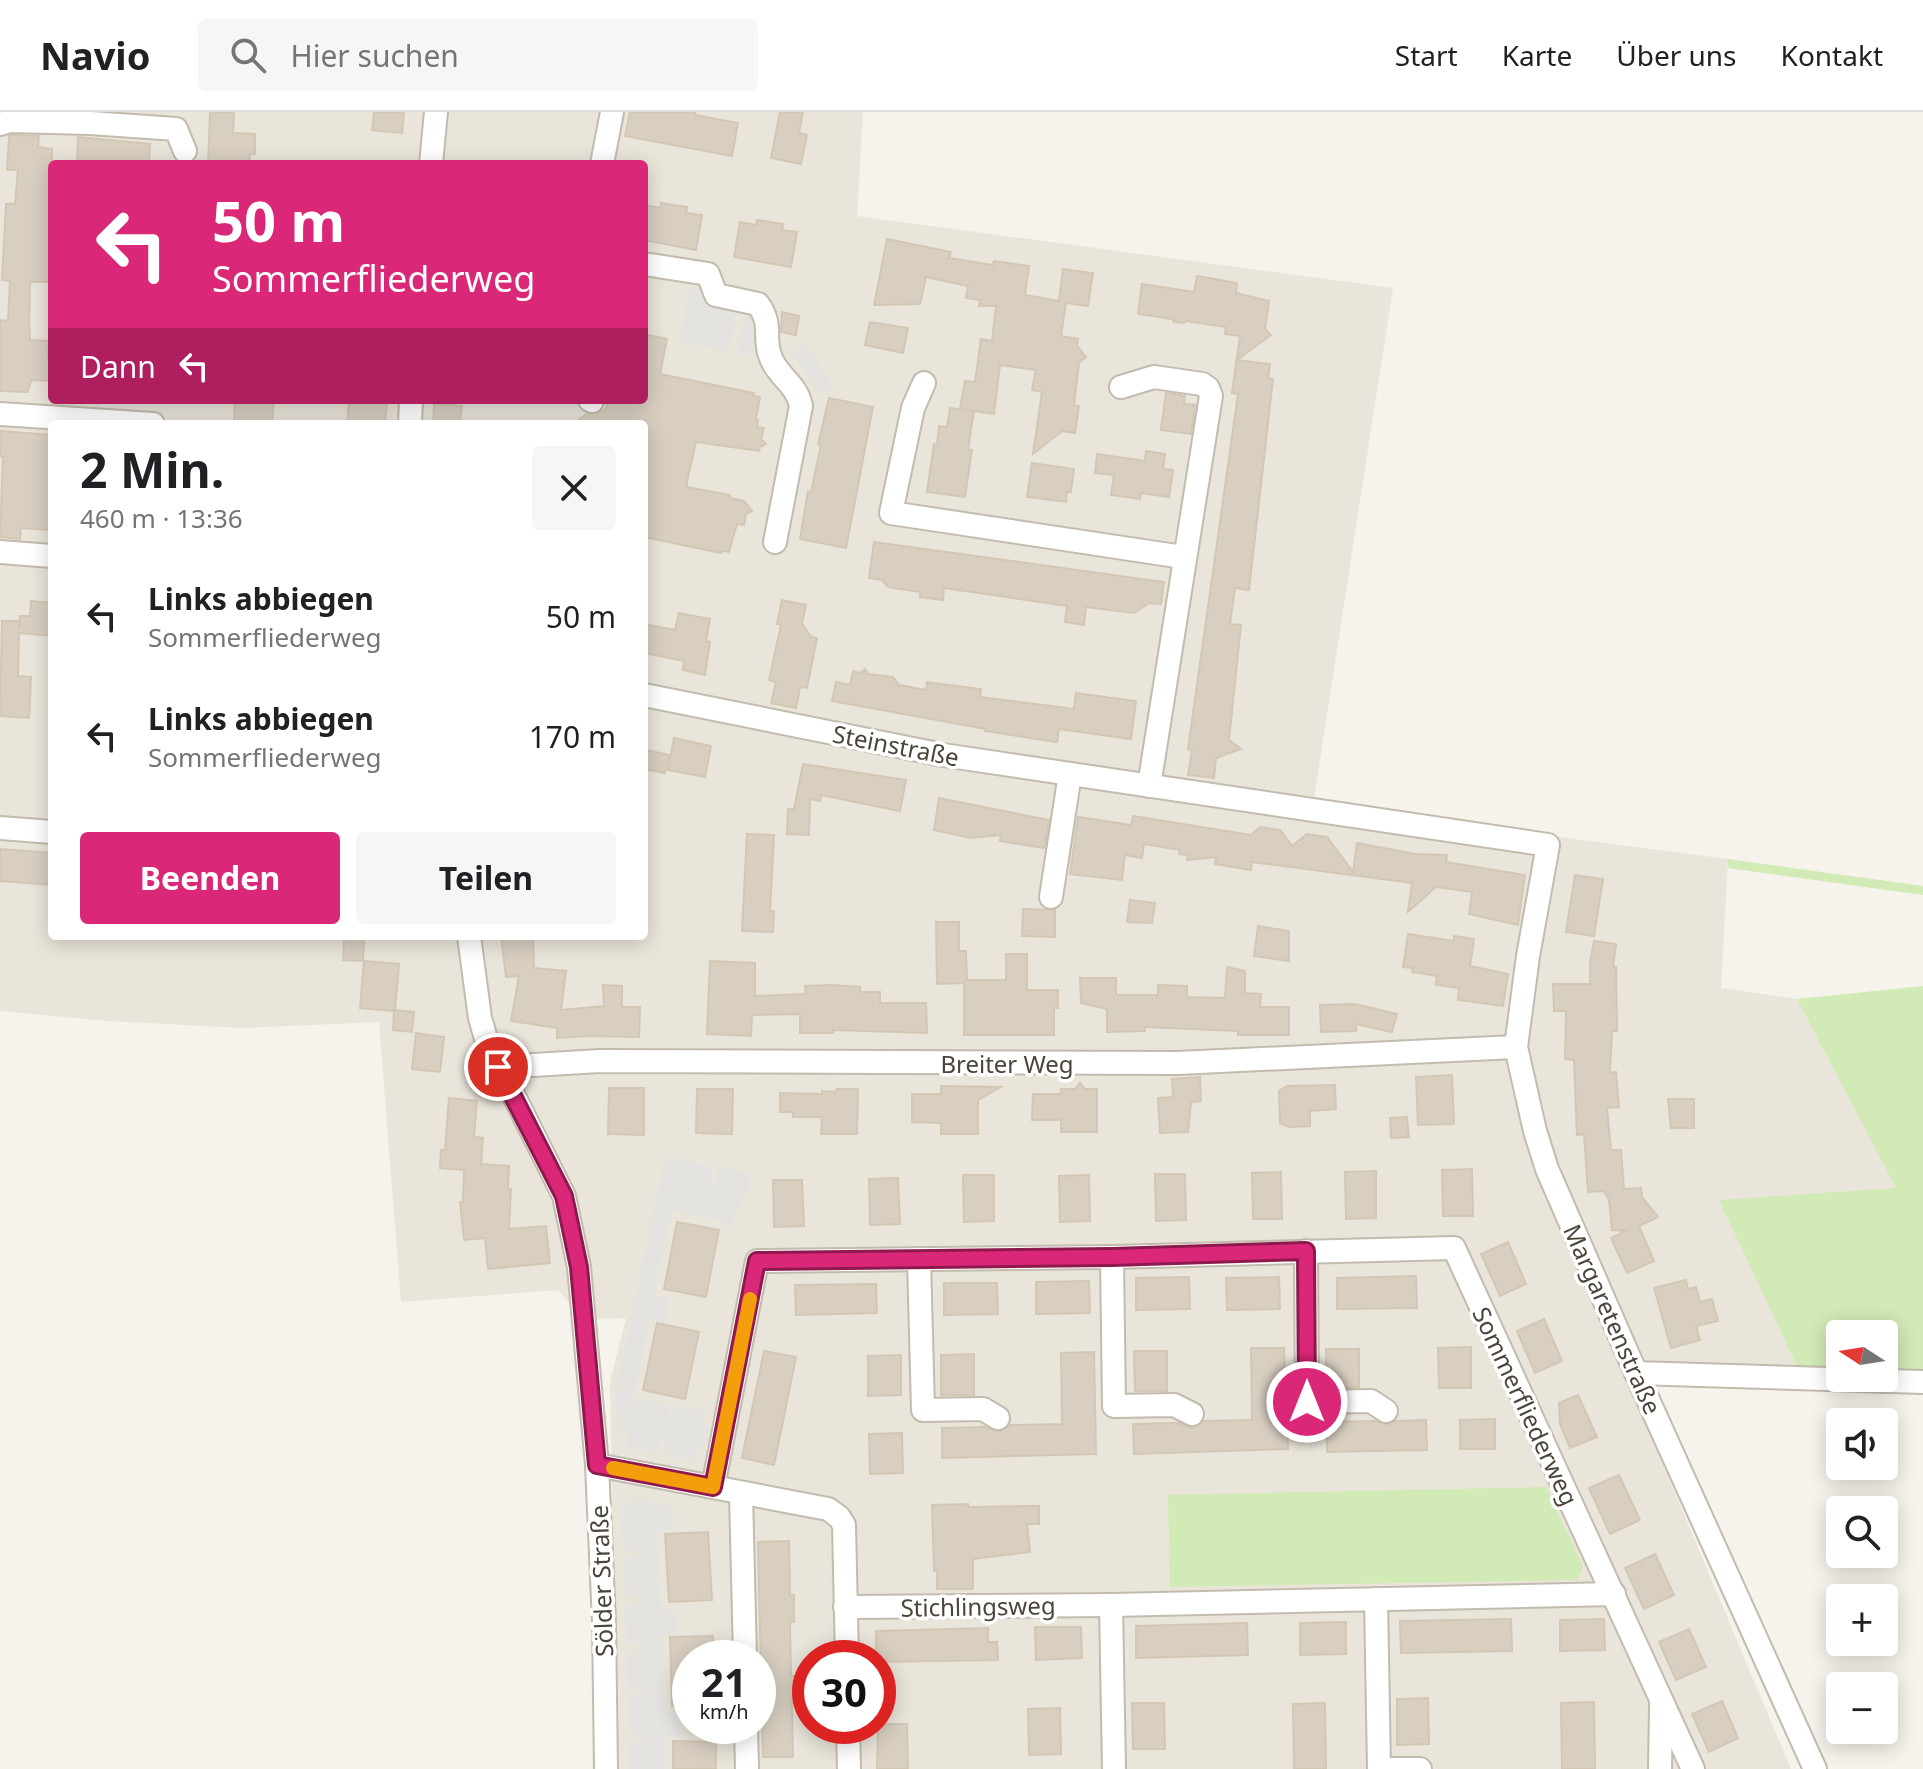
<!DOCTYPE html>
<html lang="de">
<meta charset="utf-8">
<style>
:root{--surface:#fff;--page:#f6f6f6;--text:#202124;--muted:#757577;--line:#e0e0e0;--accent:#db2777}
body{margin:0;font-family:"Noto Sans",sans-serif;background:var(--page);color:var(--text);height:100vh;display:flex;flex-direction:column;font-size:30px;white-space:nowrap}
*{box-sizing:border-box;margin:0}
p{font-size:26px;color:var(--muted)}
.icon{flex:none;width:44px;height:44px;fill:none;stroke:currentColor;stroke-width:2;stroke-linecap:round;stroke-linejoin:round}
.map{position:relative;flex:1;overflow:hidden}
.panel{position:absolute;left:48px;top:308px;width:600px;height:520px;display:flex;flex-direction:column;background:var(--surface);border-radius:8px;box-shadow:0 4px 20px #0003}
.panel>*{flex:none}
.top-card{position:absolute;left:48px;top:48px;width:600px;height:244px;border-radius:8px;box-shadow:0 4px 20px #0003;background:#db2777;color:#fff;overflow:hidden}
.needle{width:52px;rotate:282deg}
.controls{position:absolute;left:1826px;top:1208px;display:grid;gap:16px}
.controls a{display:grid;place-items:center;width:72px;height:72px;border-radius:8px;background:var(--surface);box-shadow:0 4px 20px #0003;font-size:40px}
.speed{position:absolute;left:672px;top:1528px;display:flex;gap:16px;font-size:40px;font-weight:700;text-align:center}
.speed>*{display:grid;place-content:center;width:104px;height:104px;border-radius:50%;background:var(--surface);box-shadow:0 4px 20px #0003;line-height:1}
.speed small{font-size:20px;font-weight:400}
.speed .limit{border:12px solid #d22;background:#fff;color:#111}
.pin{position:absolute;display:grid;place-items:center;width:68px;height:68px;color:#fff;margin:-34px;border:4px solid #fff;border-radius:50%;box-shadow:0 2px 8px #0007}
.me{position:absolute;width:88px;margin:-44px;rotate:0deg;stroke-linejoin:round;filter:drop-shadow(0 0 6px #0008)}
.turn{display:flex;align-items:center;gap:28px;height:168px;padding:0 32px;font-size:36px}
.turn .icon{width:104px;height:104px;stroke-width:2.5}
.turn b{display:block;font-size:56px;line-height:68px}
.then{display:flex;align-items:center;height:76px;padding:0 32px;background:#0003;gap:16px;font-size:30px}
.round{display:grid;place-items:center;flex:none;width:84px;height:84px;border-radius:8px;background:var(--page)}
.summary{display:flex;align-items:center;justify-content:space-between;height:136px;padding:0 32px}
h1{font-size:48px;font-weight:700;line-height:60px}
.cta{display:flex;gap:16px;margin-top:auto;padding:16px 32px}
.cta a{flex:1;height:92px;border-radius:8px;background:var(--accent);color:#fff;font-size:32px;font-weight:700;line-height:92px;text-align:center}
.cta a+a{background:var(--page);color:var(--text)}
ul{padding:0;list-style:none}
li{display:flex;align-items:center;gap:24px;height:120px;padding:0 32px}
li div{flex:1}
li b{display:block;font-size:30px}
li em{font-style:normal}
header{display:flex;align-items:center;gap:48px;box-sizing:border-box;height:112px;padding:0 40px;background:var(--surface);border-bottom:2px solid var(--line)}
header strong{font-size:38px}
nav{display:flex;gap:44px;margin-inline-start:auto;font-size:28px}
.search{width:560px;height:72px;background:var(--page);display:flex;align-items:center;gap:20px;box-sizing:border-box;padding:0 28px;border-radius:8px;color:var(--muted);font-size:30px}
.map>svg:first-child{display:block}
.residential{fill:#eae5da;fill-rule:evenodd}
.green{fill:#d2eab5}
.parking{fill:#e5e3e0}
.building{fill:#d8cfc1;stroke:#d3c7b4;stroke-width:2}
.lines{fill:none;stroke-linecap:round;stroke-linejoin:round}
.minor-casing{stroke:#c2bbae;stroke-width:26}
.minor{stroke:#fff;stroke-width:22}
.route-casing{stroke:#8e194d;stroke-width:20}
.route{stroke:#db2777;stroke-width:14}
.slow{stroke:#f59e0b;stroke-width:14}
.labels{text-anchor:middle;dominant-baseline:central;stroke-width:7;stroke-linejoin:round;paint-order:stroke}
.street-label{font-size:24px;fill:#4b4439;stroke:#fff}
</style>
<header>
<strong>Navio</strong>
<div class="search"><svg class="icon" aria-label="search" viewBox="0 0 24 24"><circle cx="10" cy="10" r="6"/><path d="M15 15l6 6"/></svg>Hier suchen</div>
<nav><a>Start</a><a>Karte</a><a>Über uns</a><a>Kontakt</a></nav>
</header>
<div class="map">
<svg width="1923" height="1657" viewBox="0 0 1923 1657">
<rect width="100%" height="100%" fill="#f6f3ec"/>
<path class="residential" d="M0,0h863l-6,104 536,72 -80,517 415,54 -7,129 76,11 100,189 -99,180 -175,1 168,400h-1174l-7,-387 16,-64 -43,1 -25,-29 -157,12 -22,-280 -136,6 -136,-7 -107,-10zM52,52h592v236h-592zM52,312h592v512h-592zM690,1546h68v68h-68zM810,1546h68v68h-68z"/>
<g class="green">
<path d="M1728,747l195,27v9l-195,-27z"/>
<path d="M1923,874v385l-39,-1v-36h-44v35l-42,-1 -79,-168 177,-12 -99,-189z"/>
<path d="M1546,1375l37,80 -6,13 -407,7 -2,-92z"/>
</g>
<g class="parking">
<path d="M690,175l35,7 13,11 -10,47 -49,-10z"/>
<path d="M745,202l16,4 -8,39 -16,-4z"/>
<path d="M805,231l28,43 -14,9 -27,-43z"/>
<path d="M665,1045l47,9 -3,16 7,1 3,-16 32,7 -3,16 -12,21 -4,15 -7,-1v-3l-54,-11 -17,84 15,4 -4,23 -15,-3 -18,90 2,2 3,-13 32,6 -2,15h3l3,-14 32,6 -3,15 8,2 -5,20 -7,-1 -2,15 -32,-7 2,-16h-6l-3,15 -31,-6 2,-15 -10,-3 -4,-31z"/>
<path d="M635,1385l20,4 1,5 16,-1 1,24 -16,2 4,80 16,-1 1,24 -16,2 3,74 16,1v25h-16v33h-36v-28h15l1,-5 -16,-1v-39l14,-1 1,-5h-16l-1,-40 16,-1 -1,-6h-15l-2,-39 16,-1v-6h-16l-2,-39 15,-2v-6l-15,2 -3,-47 15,-2z"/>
<path d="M830,1459h6l2,73h-7z"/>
</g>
<g class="building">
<path d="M210,0h24l-1,21 22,1v20h-5l-1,10h-41z"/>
<path d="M374,0h30l-2,21 -30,-3z"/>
<path d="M630,0h65v3l43,8 -6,33 -107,-20z"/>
<path d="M780,0h23l-4,21 8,2 -6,29 -30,-6z"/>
<path d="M12,23l27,1 -1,11 14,2 -2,114h2v19h-22l-1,40 1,18 19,1 -1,18h3l1,4v18l-21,-1 -3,12 -28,-1v-71l8,1 2,-40 -8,-1 4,-76h9l3,-34h-11l2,-34z"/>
<path d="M78,25l72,7 -1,20h-72z"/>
<path d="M661,91l26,4 -1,6 16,2 -6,35 -52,-10v-35l17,3z"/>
<path d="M757,108l26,4 -1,6 15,2 -6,35 -57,-10 6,-35 16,3z"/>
<path d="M887,127l64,13 -2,6 44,7 1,-4 35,5 -4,29 34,6 4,-32 30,4 -5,33 -22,-3 -5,33 17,3 -1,7 9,11 -7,6 -5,42 5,1 -4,27 -13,-2 -29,23 9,-62 -10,-2 4,-20 -36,-5 -6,49 -34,-5 5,-28 10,1 6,-43 11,2 4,-35h-17l1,-6 -14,-2 2,-12 -42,-9 -6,27 -46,1z"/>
<path d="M1197,164l40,7 -1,10 33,8 -4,28 6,6 -34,25 33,4 -2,14 5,1 -24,211 -14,-2 -5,36 11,1 -12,115 12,9 -25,9 -2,20 -26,-3 4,-25 -4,-1 50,-355 -6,-1 8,-57 -15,-2 1,-7 -40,-6 -2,2 -10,-1 -2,-3 -34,-5 4,-30 52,8z"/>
<path d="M782,200l17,4 -3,19 -15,-3z"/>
<path d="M870,210l38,6 -5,25 -38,-8z"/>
<path d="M644,222l23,5 -7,35 94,19 -1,3 7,1 -4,22 2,1 -1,7 7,1 -3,11 5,5 -6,3 -1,4 -63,-9 -9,40v5l43,8v3l14,3 8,10 -6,3 -2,11 -7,-1 -8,28 -7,-1 -1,2 -77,-16v-113h-70l12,-10 8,1 12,-6 2,-9h36z"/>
<path d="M1166,281l19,3 -1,8 11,1 -4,29 -30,-4z"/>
<path d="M829,286l44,9 -27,141 -46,-9 8,-48 3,1 10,-47 -3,-1z"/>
<path d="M235,288h39l-2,24h-38z"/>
<path d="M349,288l38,3 -2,21h-38z"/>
<path d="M434,292l28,2 -2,18h-27z"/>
<path d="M950,296l24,3 -6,38 4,1 -7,47 -38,-5 7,-48 3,1 2,-19 8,1z"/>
<path d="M0,319l52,4v95l-31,-2 -1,11 -20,-2 3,-80 -3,-1z"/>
<path d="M1146,339l19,3 -2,15 10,1 -4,27 -28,-4 -1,6 -29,-4 3,-20 -19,-2 2,-19 48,7z"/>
<path d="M1032,351l42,6 -3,23h-4l-1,10 -39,-5z"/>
<path d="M874,430l290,40 -3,22 -12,-1 -15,10 -48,-6 -2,18 -19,-3 2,-16 -123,-18 -1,12 -23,-3v-5l-32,-5 -6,-7 -13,-2z"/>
<path d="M782,488l24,5 -4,18 9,14 6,1 -10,50 -7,-1 -4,21 -25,-5 5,-21 -7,-2 12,-55 -4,-1z"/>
<path d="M31,489l21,2v33l-33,-3 -1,43 13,1 -2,41 -29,-2 2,-95h17v8l1,-13h10z"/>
<path d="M679,501l31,6 -4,22 4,1 -5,33 -22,-5 1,-9 -40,-8v-29l31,6z"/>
<path d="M865,557l3,5 25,3 6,8 27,5 1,-8 54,7 -1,8 94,12 2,-16 60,8 -5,38 -72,-10 -2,13 -72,-11 1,-2 -154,-28 4,-19 14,3 3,-14 7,2z"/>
<path d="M674,626l37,8 -6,31 -37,-7z"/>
<path d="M646,638l23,5 -4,18 -21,-4z"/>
<path d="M803,652l103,16 -6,31 -79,-16 -1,6 -10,-2 -1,36 -22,-1 1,-25h6z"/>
<path d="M939,686l110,22 -5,28 -44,-7 1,-6 -30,3 -37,-8z"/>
<path d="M1133,704l118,19 9,-8 20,3 12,16 15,-12 20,3 26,35 4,-29 58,11 32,1 -1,7 79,13 -7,50 -49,-11 3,-22 -36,-5 -28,25 4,-29 -160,-21 -1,8 -36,-6 1,-7 -29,3 1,-5 -9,-1 1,-4 -36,-6 -2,14 -17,-3 -3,25 -52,-6 8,-57 53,8z"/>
<path d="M747,722l27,1 -4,76h4l-1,21 -31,-1z"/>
<path d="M0,737l52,4v32l-52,-4z"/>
<path d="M1575,763l28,4 -9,57 -28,-4z"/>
<path d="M1130,788l25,3 -3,20 -25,-1z"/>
<path d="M1023,797l32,1v27l-33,-1z"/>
<path d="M936,810h23v29h7l1,29h39v-26h21v36h31v18h-4v27h-90v-52l-27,1z"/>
<path d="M1258,814l31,5v30l-35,-5z"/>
<path d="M1408,822l46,7v-5l20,3 -4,27 38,8 -5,32 -45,-6 1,-12 -23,-3 1,-9 -25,-4 1,-4 -10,-1z"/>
<path d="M501,824h32l1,32 32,3 -5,39 43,-4 -1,-21 19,1v21h18l-1,30 -51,-1 -31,2v-10l-46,-7 8,-45 -13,1z"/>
<path d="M344,826h20l-1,23 -20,-1z"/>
<path d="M1594,829l22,3 -3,23h3l1,64h-5l-2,42 6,-1 3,35 -12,1 4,42h10l3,39 17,-1 1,9 16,20 -19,9 15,35 -27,12 -16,-35 15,-7 -14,-1 -3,-30 -5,-9 -16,1 -4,-58 -7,1 -3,-75 -9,-1 1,-48h-12l-1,-27h37v-21z"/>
<path d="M364,849l35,3 -4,46 19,2 -2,20 -19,-2 1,-19 -34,-3z"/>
<path d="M710,849l45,2v33l51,-2 -1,-8 27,-1 28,2v5h20v11h46l1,30 -94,-3v3h-33v-19l-48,1 -1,21 -44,-2z"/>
<path d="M1227,855l18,4v22l16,1 -1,13h29v28h-51v-4l-93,-4v4l-38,1v-23l-26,-6 -1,-25h36v17h42v-10l29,1v11l38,1z"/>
<path d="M1355,892l42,10 -5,18 -36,-8v7l-35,1 -1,-27z"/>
<path d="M416,921l28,4 -4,35 -28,-3z"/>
<path d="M1452,963l2,49 -36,1 -2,-48z"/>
<path d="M1200,965l1,24 -10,1 -3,30 -28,1 -2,-35 15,-1 -1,-18z"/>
<path d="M1080,971l5,6h12v43h-36v-12h-29l1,-26h28v-5h14z"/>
<path d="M1335,973l1,24 -26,2v15l-21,1 -9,-4 -1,-32 8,-5z"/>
<path d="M941,974l60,1 -23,13v34h-37v-11l-29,-1v-28h29z"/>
<path d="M609,976h35v47l-36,-1z"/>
<path d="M697,977h36l-1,45 -36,-1z"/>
<path d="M837,977h21l-1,45h-36l1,-17h-29v-5h-13v-19l42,1v-3l13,1z"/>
<path d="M449,986l28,3 -3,36 9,1 -2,26 28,2 -1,23h3l-2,40 37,-3 4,37 -62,6 -3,-31 -21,2 -4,-38h3l1,-32 -24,-2 1,-18h4z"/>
<path d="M1668,987h26v29h-23z"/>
<path d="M1407,1005l2,20 -18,1 -1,-20z"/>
<path d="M1472,1057l1,47h-30l-1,-46z"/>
<path d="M1376,1059v47l-30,1 -1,-47z"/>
<path d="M1281,1060l1,47h-29l-1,-46z"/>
<path d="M1155,1062h30l1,46 -30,1z"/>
<path d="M963,1063h31v46l-30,1z"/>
<path d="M1089,1063l1,46 -30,1 -1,-46z"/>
<path d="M898,1066l2,46 -30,1 -1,-46z"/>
<path d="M773,1068h29l2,46 -30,1z"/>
<path d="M677,1110l42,8 -13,67 -42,-8z"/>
<path d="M1508,1130l18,42 -26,12 -19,-42z"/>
<path d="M1416,1164l1,32 -80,1v-31z"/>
<path d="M1189,1165l1,32 -54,1v-32z"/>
<path d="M1279,1165l1,32 -53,1 -1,-32z"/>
<path d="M1686,1168l2,9 8,-2 4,15 12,-3 6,22 -22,5 4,14 -29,8 -17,-60z"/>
<path d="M1089,1169l1,32 -54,1v-32z"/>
<path d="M944,1171h53l1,31 -54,1z"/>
<path d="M876,1172l1,29 -81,2 -1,-30z"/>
<path d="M1544,1207l18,42 -27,12 -18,-42z"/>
<path d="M657,1211l42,9 -14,67 -42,-9z"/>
<path d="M1471,1235v41h-32l-1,-40z"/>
<path d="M1251,1236h33l4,101 -154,5 -1,-30 46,-1 13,5 12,-7 48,-1z"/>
<path d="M1326,1237h33v38l-33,1z"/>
<path d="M764,1239l32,6 -22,108 -32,-7z"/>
<path d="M1134,1239h33v40h-32z"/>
<path d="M1094,1240l2,102 -154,4v-30l44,-1 13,5 11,-7 52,-1 -1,-71z"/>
<path d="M974,1242v41h-33v-40z"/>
<path d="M901,1243v40l-33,1v-40z"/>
<path d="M1578,1283l19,42 -27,11 -10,-24 -1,-21z"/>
<path d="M1495,1307v30h-35v-29z"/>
<path d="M1426,1308l1,30 -100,2v-30l49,-1 10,4 10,-4z"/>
<path d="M902,1321l1,40 -33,1 -1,-40z"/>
<path d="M1619,1363l21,45 -30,14 -21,-46z"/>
<path d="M968,1392v3l71,-1v18h-12l3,28 -57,7v30h-36v-18h-3l-2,-66z"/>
<path d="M708,1420l4,68 -43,2 -4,-68z"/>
<path d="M789,1429l1,54h4v27h-4l1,54h4l1,26h-4l1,55h-30l-5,-215z"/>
<path d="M1655,1442l19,41 -30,14 -19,-41z"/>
<path d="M1511,1507l1,32 -111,2 -1,-32z"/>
<path d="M1604,1507l1,31 -45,1v-31z"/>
<path d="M1346,1510v32l-46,1v-32z"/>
<path d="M1247,1511l1,32 -112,3v-32z"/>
<path d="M1035,1515h46l1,31 -46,2z"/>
<path d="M988,1516v14h9l1,18 -120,2 -2,-4v-27z"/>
<path d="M1689,1517l17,38 -30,13 -17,-38z"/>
<path d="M713,1524l1,22h-24v47l-18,1 -2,-69z"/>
<path d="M1428,1586l1,46 -32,1v-46z"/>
<path d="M1722,1589l16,37 -29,14 -17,-38z"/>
<path d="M1594,1590l1,67h-33l-1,-66z"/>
<path d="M1132,1591h32l1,46h-32z"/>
<path d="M1325,1591l1,66h-32l-1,-65z"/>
<path d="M1060,1596l1,46 -32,1 -1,-46z"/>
<path d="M878,1612h29l1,45h-31z"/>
<path d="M673,1629l43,1v27h-43z"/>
</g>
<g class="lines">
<defs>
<g id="minor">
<path d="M0,12l10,-3 80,2 86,6 9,22"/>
<path d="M431,52l5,-52"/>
<path d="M602,52l10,-52"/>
<path d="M644,152l64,10 8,21 42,9c16,22 4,34 13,54 7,19 26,26 30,48l-26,136"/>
<path d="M924,271l-11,25 -22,105 292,44"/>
<path d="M1121,275l33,-10 48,7 6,4 3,8 -62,390"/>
<path d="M590,288l2,1"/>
<path d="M0,302l153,10"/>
<path d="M410,312l1,-24"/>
<path d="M0,440l52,4"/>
<path d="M644,583l299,60 605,90 -20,111 -12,91 19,84 12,38 89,204 179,396"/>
<path d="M0,716l52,4"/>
<path d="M1051,785l19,-123"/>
<path d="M469,824l11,82 7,24 77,154 15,71 18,198 7,158 2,146"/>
<path d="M498,955l102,-6 578,2 338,-16"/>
<path d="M1306,1139l1,151 64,-1 15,10"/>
<path d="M1112,1145l2,149 60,-1 18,9"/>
<path d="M919,1147l4,151 60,-1 15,9"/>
<path d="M1636,1261l287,9"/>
<path d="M597,1353l231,44 11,8 5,8 3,133"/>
<path d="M713,1375l44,-226 355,-4 342,-9 239,521"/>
<path d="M741,1381l4,165"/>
<path d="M1376,1487l3,170"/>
<path d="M1111,1493l3,164"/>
<path d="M845,1495l266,-2 503,-11"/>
<path d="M746,1614l1,43"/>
<path d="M848,1614l1,43"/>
<path d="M1379,1657h41"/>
<path d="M1660,1657l1,-63"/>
</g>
</defs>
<use href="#minor" class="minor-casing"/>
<use href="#minor" class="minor"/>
</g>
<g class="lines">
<defs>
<path id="route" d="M498,955l66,129 15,71 18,198 116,22 44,-226 355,-4 194,-6 1,151"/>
</defs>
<use href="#route" class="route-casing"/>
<use href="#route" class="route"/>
<path class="slow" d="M613,1356l100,19 37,-188"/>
</g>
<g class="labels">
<g class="street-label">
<text transform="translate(896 633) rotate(11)">Steinstraße</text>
<text x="1007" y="951">Breiter Weg</text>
<text transform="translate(1613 1207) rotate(66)">Margaretenstraße</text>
<text transform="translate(1526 1294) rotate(65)">Sommerfliederweg</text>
<text transform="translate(601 1469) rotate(-92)">Sölder Straße</text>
<text transform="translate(978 1494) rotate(-1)">Stichlingsweg</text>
</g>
</g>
</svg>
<div class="controls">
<a><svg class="needle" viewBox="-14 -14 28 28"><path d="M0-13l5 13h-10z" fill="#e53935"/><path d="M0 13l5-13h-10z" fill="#757577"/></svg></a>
<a><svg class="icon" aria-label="sound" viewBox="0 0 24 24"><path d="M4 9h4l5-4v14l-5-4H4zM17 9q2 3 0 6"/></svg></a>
<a><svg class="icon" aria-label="search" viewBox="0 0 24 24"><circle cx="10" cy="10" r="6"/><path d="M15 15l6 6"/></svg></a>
<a>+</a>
<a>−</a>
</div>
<div class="speed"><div>21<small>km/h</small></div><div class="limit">30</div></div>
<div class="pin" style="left:498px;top:955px;background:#d93025"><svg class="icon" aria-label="arrive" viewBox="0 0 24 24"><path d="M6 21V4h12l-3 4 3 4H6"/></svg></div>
<svg class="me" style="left:1307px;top:1290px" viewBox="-20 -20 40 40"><circle r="17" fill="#db2777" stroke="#fff" stroke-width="3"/><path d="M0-11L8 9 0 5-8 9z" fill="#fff"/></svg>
<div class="top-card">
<div class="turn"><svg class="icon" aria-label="left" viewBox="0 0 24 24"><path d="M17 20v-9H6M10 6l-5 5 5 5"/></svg><div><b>50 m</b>Sommerfliederweg</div></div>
<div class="then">Dann<svg class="icon" aria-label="left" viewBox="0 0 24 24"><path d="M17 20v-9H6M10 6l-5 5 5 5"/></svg></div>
</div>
<section class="panel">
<div class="summary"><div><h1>2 Min.</h1><p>460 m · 13:36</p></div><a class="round"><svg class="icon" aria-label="close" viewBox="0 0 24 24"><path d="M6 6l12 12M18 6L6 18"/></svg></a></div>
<ul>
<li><svg class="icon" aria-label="left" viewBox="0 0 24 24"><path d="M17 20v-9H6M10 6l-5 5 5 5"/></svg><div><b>Links abbiegen</b><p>Sommerfliederweg</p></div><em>50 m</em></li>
<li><svg class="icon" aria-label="left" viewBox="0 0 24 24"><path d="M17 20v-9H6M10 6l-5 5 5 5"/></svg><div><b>Links abbiegen</b><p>Sommerfliederweg</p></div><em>170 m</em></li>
</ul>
<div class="cta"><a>Beenden</a><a>Teilen</a></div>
</section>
</div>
